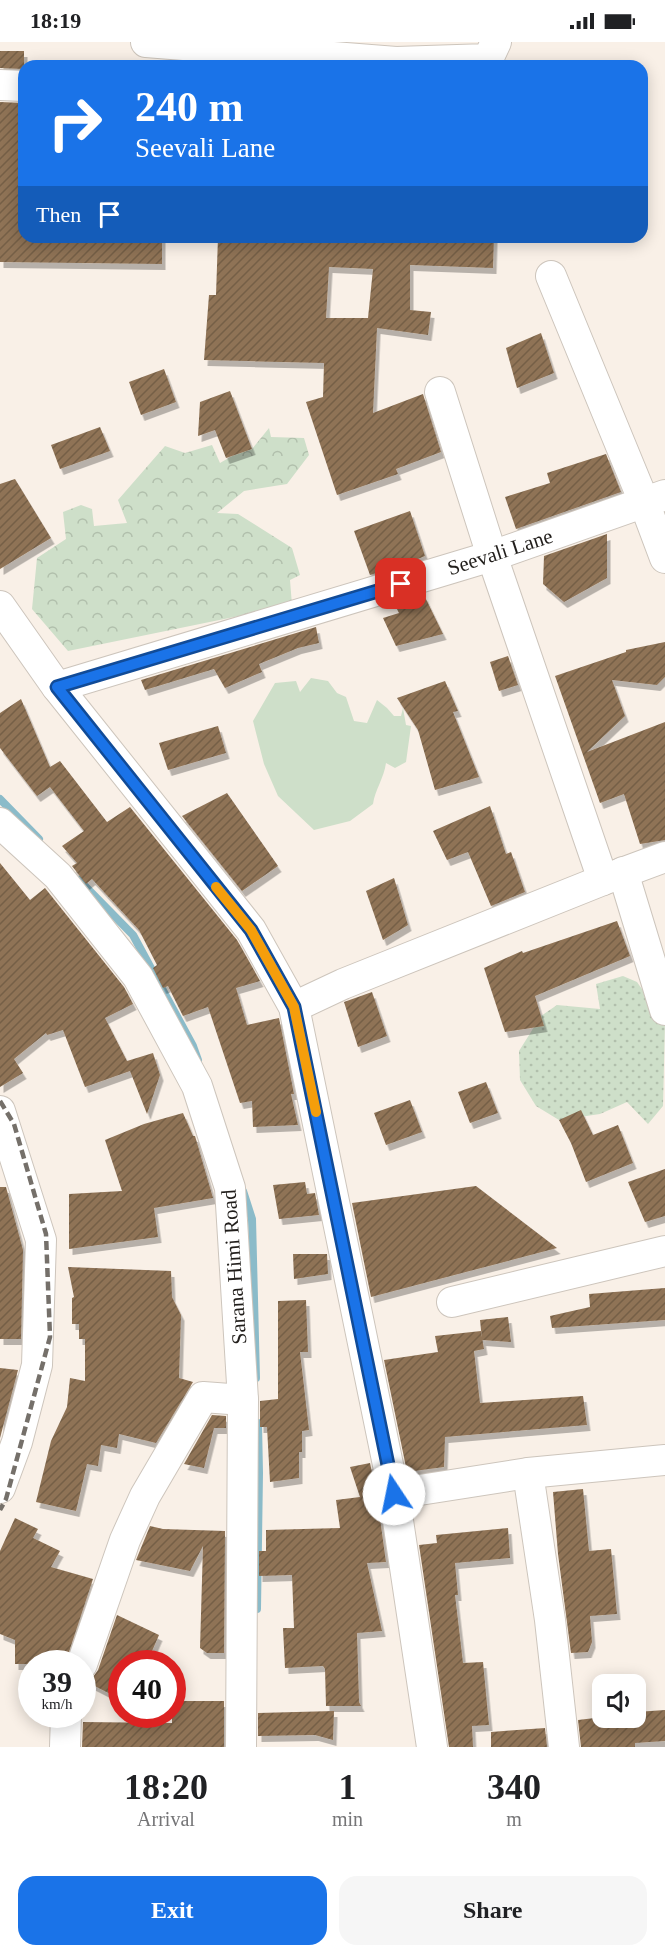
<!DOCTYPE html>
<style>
:root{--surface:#fff;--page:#f6f6f6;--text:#202124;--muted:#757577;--accent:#1a73e8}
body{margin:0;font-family:Georgia,serif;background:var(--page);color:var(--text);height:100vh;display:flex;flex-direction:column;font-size:22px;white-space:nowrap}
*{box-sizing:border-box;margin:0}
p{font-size:20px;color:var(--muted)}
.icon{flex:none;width:33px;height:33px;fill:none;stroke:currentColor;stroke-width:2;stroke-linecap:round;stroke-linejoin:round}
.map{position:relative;height:1705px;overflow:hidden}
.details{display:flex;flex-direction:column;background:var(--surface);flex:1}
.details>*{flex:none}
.guide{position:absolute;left:18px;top:18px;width:630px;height:183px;border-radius:18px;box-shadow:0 3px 15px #0003;background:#1a73e8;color:#fff;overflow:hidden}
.controls{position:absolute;left:592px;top:1632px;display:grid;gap:12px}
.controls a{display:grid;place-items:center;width:54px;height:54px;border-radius:12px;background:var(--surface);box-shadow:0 3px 15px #0003;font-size:30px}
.speed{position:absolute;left:18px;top:1608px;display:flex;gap:12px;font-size:30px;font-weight:700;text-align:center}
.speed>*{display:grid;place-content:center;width:78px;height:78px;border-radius:50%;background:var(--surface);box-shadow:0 3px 15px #0003;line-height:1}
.speed small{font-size:15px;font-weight:400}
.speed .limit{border:9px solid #d22;background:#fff;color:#111}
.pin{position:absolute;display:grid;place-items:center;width:51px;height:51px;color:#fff;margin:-26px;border-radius:12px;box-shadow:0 3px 9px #0006}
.me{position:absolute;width:66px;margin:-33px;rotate:349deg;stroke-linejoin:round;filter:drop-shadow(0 0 4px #0008)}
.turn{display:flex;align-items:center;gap:21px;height:126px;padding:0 18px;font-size:27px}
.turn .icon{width:78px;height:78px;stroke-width:2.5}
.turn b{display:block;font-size:42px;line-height:51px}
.then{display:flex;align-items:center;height:57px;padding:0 18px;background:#0003;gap:12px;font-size:22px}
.eta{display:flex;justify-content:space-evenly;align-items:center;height:102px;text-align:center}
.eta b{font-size:36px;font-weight:700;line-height:42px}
.cta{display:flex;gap:12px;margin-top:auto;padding:12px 18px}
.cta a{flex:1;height:69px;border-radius:18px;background:var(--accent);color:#fff;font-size:24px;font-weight:700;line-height:69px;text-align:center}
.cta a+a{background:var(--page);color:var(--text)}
.status{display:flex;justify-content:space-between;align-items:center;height:42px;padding:0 30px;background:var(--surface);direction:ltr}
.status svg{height:16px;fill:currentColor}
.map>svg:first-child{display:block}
.grass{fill:url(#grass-dots)}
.forest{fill:url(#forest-crowns)}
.green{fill:#cedfc9}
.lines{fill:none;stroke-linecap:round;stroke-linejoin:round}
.stream{stroke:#8bbbc9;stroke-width:8}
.building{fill:url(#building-hatch);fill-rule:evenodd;filter:url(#shadow)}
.minor-casing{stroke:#cdc5bc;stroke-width:32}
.minor{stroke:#fff;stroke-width:30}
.rail{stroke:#75706a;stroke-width:4.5;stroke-dasharray:9 4.5;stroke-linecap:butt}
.route-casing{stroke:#114b97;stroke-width:15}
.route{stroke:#1a73e8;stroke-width:10}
.slow{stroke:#f59e0b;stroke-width:10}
.labels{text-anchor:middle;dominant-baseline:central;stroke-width:6;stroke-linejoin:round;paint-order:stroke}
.street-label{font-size:21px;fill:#211e1b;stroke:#fff}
</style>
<div class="status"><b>18:19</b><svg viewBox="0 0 49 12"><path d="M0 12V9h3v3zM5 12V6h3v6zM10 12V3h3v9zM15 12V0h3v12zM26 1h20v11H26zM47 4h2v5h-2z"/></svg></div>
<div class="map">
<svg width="665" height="1705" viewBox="0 0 665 1705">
<defs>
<pattern id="grass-dots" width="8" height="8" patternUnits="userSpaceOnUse" patternTransform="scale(1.5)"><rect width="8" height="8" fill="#cedfc9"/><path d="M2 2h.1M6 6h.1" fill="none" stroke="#b1bfac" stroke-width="1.8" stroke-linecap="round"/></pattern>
<pattern id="forest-crowns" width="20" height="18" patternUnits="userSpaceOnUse" patternTransform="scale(1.5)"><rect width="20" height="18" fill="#cedfc9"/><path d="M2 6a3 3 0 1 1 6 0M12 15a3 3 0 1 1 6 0" fill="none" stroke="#b1bfac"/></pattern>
<pattern id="building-hatch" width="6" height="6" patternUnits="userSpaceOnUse" patternTransform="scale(1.5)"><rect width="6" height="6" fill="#8f7356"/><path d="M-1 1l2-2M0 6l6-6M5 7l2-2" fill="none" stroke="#745e46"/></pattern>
<filter id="shadow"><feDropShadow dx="3.5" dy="6" stdDeviation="0" flood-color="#0004"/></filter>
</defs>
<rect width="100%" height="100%" fill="#f9f0e7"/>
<path class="grass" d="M623,934l14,6 28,40 -2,84 -15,18 -21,-22 -27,12 -41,6 -23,-14 -16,-26 -1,-29 22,-35 16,-11 43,4 -4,-25z"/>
<path class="forest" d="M269,386l2,9 33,1 5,17 -22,29 -43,7 -27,22 21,1 54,34 8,27 -10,5 2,25 -224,46 -36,-42 5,-51 29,-19 -3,-27 18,-7 11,4 2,17 33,-3 -9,-23 47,-54 20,7 27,-8 8,18 12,-7 20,-7z"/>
<path class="green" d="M311,636l17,3 9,12 9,4 8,24 13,2 10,-23 10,8 7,8h7l2,-8 3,17 5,1 -5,36 -11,6 -9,-5c-2,15 -11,27 -13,41l-23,17 -36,9 -36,-34 -14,-32 -11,-43 22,-38 21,-2 4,11z"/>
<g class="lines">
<g class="stream">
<path d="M0,757l39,40"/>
<path d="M79,838l54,55 60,111 5,14"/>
<path d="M243,1149l9,28 4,159"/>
<path d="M257,1567l2,-136 -1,-50"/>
</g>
</g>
<g class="building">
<path d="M0,9h24v18l-24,-1z"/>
<path d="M0,60l24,1v134h138v27l-162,-2z"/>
<path d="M218,195h276l-1,31 -83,-3v45l21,2 -3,23 -51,-7 -4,85 50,-19 18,58 -45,17 2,5 -61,21 -31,-93 17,-5 1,-34 -120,-3 5,-65h7zM329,225l44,2 -5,49h-42z"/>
<path d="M541,291l13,40 -37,15 -11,-40z"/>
<path d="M164,327l12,33 -35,13 -12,-33z"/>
<path d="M230,349l22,58 -26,9 -11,-28 -17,6 2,-34z"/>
<path d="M100,385l10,24 -50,18 -9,-24z"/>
<path d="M606,412l15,38 -105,37 -11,-32 45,-14 -3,-10z"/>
<path d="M15,437l36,59 -51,31v-85z"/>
<path d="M410,469l15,45 -17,7 -38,12 -16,-44z"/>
<path d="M607,492v44l-43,24 -21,-18 1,-28z"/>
<path d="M424,553l19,39 -47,12 -13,-28 16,-5 -5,-10z"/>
<path d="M316,585l3,16 -21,5 -39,16 3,8 -37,16 -11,-19 -69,21 -4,-10z"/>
<path d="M665,600v35l-8,8 -45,-5 13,36 -38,36 78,-30v118l-25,4 -16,-50 -24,9 -45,-127 71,-24v-2z"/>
<path d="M508,614l10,29 -19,6 -9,-29z"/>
<path d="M445,639l13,30 -5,1 26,65 -44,13 -17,-60 -21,-32z"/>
<path d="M21,657l29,68 10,-6 47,61 23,-15 107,133 23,41 -24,7 11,37 32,-7 15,76h-3l7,31 -45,2 -1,-26 -12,2 -32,-96 -25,9 -15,-30 -5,2 -10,-20 4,-3 -18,-35 -47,-51 -6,5 -14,-18 5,-3 -15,-17 22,-15 -34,-44 -13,9 -37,-48v-35z"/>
<path d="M218,684l8,27 -58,17 -9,-27z"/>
<path d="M227,751l51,73 -36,25 -60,-75z"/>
<path d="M490,764l16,48 5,-2 14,40 -34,14 -23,-54 -21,8 -14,-29z"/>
<path d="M0,821l30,37 15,-12 79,99 9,17 -28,14 22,43 26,-8 7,22 -13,39 -17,-43 -45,16 -22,-57 -16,5 -1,-2 -32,26 9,14 -23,14z"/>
<path d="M394,836l14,47 -25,15 -17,-49z"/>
<path d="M617,879l13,35 -95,40 9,30 -39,6 -21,-64 38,-17 1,2z"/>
<path d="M372,950l15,44 -29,11 -14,-45z"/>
<path d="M486,1040l12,31 -28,10 -12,-31z"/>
<path d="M410,1058l12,32 -36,13 -12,-32z"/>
<path d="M581,1068l12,25 25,-10 15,38 -47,19 -15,-39 -12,-23z"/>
<path d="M183,1071l10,23h2l18,62 -59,10 4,29 -89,12v-55l53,-3 -17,-51 39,-16z"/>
<path d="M665,1127v47l-20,6 -17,-40z"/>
<path d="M305,1140l2,12 8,-1 4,22 -40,4 -6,-34z"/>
<path d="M476,1144l81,62 -186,49 -19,-94z"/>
<path d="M0,1145h6l17,63 -2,89h-21z"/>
<path d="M293,1212h34l1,20 -34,5z"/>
<path d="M68,1225l103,4 1,26 9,18 -2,63 14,4 -37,61 -37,-9 -2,14 -16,-3 -3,21 -11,-2 -11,47 -40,-9 15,-61 16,-34 3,-29 15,3v-42h-6v-15h-7v-26l2,-1z"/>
<path d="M665,1246v32l-113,8 -2,-12 40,-9 -1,-13z"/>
<path d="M306,1258l2,52h-8l9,78 -7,1v21h-3v26l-29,4 -3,-55h-7v-26l18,-2v-98z"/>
<path d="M508,1275l3,25 -29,-2 -2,-20z"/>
<path d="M481,1289l3,18 -10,2 6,52 103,-7 4,29 -142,12 -1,30 -37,5 -23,-112 54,-8 -3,-16z"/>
<path d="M0,1326l18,2 -18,68z"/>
<path d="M212,1373l14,1v12h-12l-10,40 -20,-4z"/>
<path d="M370,1421l7,34 9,65 -19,1 15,68 -25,2 2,69 2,4h-35l-1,-37 -2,-3 -38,2 -2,-40h11l-2,-53 -33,1v-25h7v-21l74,-2 -4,-28 24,-3 -10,-30z"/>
<path d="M583,1447l6,62 22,-2 6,65 -27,2 2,26 -4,10 -17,1 -13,-99 -5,-62z"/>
<path d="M15,1476l23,11 -5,9 27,13 -9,16 42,12 -28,85h-50v-24l-15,-6v-83z"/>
<path d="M150,1484l13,3 62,2 -1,122h-17l-7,-5 3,-102 -13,25 -54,-11z"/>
<path d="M508,1486l2,30 -55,5 3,32h-3l8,68 20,-1 6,63 -17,1 1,21h-24l-30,-202 18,-2 -1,-8z"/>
<path d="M117,1573l42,20 -10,23 -5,-3 -5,9h-17v36l-37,-19 8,-4 5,-7z"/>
<path d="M172,1659h52v46h-142l1,-25 89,1z"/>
<path d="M665,1668v31l-30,2v4h-54l-3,-27 25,-3 33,1v-6z"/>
<path d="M334,1669l-1,29 -18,-5 -57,1v-23z"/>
<path d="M545,1686l2,19h-56v-15z"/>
</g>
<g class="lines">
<defs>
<g id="minor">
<path d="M146,0l250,20 92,-3 8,-17"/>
<path d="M0,43l24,1"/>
<path d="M551,234l93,226 21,56"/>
<path d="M440,350l52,164 111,324"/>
<path d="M0,564l57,81 194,243 43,77 100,487 38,253"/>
<path d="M57,645l435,-131 173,-61"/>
<path d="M0,781l58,53 80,101 59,109 33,102 13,212 -2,347"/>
<path d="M623,830l42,138"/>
<path d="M294,965l49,-23 260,-104 62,-23"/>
<path d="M0,1069l41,129 -4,125 -20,77 -17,46"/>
<path d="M452,1260l213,-51"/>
<path d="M528,1431l22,147 14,127"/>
<path d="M394,1452l134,-21 137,-13"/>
<path d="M82,1622l43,-124 20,-44 58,-99 40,3"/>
<path d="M65,1705l1,-33"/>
</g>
</defs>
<use href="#minor" class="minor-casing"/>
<use href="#minor" class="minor"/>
<path class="rail" d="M0,1059l14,23 32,110 4,103 -44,162 -6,11"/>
</g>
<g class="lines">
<defs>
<path id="route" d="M394,1452l-100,-487 -43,-77 -194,-243 344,-103"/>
</defs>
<use href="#route" class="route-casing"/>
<use href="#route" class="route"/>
<path class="slow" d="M216,845l35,43 43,77 22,105"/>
</g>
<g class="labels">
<g class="street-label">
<text transform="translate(500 510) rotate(-18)">Seevali Lane</text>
<text transform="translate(234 1225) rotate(-94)">Sarana Himi Road</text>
</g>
</g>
</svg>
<div class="controls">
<a><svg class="icon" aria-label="sound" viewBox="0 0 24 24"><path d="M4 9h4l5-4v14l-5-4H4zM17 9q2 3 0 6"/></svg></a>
</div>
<div class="speed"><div>39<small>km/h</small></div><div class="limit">40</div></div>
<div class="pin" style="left:401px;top:542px;background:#d93025"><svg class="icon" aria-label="arrive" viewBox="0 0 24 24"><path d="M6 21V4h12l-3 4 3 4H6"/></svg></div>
<svg class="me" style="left:394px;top:1452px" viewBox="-20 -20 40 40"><circle r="19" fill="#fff"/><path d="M0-13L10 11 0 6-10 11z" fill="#1a73e8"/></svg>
<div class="guide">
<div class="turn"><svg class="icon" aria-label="right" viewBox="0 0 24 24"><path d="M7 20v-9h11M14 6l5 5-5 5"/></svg><div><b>240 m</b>Seevali Lane</div></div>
<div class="then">Then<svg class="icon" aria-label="arrive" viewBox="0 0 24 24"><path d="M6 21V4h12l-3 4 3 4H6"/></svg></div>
</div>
</div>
<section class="details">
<div class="eta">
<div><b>18:20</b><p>Arrival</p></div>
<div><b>1</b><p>min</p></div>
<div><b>340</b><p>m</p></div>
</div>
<div class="cta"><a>Exit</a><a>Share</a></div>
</section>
